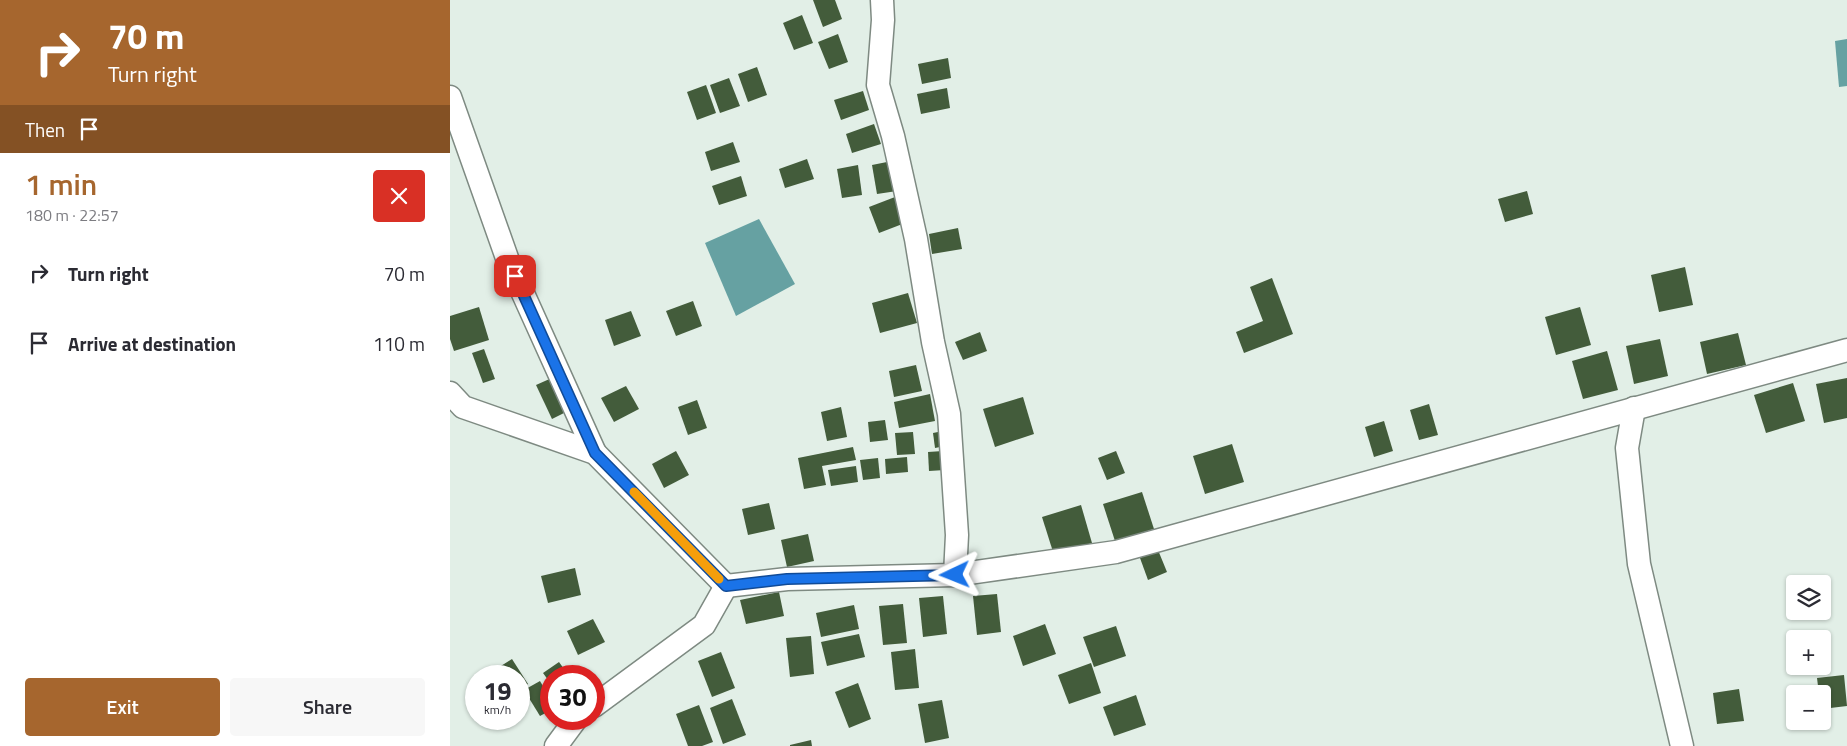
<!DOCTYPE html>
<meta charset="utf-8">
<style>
:root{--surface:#fff;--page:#f7f7f7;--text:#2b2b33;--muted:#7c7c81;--accent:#a6662e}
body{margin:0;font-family:"Titillium Web",sans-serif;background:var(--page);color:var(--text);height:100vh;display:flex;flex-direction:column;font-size:19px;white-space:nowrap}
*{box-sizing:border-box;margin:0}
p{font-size:16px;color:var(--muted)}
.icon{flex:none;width:28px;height:28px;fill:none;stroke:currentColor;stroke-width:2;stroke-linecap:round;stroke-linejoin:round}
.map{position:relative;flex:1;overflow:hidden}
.side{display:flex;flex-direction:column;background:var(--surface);width:450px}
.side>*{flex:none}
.top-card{background:#a6662e;color:#fff;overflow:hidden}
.buttons{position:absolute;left:1336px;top:575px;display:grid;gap:10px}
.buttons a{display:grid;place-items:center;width:45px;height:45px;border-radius:5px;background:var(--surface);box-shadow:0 1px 4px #0004;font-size:25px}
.speed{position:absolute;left:15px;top:665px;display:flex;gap:10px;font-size:25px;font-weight:700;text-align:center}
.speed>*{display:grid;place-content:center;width:65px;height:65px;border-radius:50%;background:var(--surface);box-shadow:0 1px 4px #0004;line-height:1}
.speed small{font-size:12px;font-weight:400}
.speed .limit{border:8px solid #d22;background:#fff;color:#111}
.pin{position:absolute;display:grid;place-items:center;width:42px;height:42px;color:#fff;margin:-21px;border-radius:10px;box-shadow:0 2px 8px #0006}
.me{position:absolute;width:55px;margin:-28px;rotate:268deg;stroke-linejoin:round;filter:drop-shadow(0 0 4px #0008)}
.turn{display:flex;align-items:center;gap:18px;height:105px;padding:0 25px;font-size:22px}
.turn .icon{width:65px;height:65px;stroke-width:2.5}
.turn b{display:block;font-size:35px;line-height:42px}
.then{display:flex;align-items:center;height:48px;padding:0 25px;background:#0003;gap:10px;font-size:19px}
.round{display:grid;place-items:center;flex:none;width:52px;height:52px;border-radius:5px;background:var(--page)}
.head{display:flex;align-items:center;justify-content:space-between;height:85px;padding:0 25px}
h1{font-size:30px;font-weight:600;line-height:38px;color:var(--accent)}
.button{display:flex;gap:10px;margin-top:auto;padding:10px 25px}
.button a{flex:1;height:58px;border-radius:5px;background:var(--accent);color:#fff;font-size:20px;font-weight:600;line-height:58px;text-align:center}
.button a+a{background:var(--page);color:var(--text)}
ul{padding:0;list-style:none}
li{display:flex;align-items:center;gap:15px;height:70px;padding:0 25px}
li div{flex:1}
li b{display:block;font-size:19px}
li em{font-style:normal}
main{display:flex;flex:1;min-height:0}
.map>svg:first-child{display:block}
.water{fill:#66a1a2}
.building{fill:#435c3b}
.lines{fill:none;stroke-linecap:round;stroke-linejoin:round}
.minor-casing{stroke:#7e8a82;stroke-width:25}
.minor{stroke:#fff;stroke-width:22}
.route-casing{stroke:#114b97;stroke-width:12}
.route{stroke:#1a73e8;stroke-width:9}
.slow{stroke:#f59e0b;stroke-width:9}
</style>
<main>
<section class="side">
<div class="top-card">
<div class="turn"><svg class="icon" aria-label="right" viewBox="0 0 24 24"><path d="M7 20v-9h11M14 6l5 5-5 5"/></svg><div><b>70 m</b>Turn right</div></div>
<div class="then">Then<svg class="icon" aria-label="arrive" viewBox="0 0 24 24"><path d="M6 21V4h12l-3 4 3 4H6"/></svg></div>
</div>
<div class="head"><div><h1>1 min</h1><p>180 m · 22:57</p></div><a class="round" style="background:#d93025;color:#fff"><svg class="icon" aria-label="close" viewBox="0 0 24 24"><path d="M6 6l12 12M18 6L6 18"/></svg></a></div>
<ul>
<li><svg class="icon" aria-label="right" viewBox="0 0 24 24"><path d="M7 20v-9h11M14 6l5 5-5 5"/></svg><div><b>Turn right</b></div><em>70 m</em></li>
<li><svg class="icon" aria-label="arrive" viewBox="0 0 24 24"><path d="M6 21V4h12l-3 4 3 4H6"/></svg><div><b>Arrive at destination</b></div><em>110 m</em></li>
</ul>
<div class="button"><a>Exit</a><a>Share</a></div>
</section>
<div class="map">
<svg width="1397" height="746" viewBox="0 0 1397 746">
<rect width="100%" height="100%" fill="#e2efe7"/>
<g class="water">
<path d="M1397,39v47l-8,1 -4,-46z"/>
<path d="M309,219l36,65 -59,32 -31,-73z"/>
</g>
<g class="building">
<path d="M363,0h22l7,19 -19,8z"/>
<path d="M352,15l11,28 -19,7 -11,-27z"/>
<path d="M388,34l10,28 -19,7 -11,-27z"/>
<path d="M498,58l3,20 -29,6 -4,-20z"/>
<path d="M307,67l10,28 -19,7 -10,-28z"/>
<path d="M279,78l11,28 -20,7 -10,-28z"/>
<path d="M256,85l10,28 -19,7 -10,-28z"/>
<path d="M497,88l3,20 -29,6 -4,-20z"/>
<path d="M413,91l6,19 -28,10 -7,-20z"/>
<path d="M424,124l7,20 -29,9 -6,-19z"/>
<path d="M283,142l7,20 -29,9 -6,-19z"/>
<path d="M357,159l7,20 -29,9 -6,-19z"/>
<path d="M442,161l5,30 -20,3 -5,-29z"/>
<path d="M408,165l4,30 -20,3 -5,-29z"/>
<path d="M291,176l6,20 -28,9 -7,-19z"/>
<path d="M1077,191l6,23 -28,8 -7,-23z"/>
<path d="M445,197l10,26 -26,10 -10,-26z"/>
<path d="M508,228l4,21 -30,5 -3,-20z"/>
<path d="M1235,267l8,38 -34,7 -8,-37z"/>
<path d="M822,278l21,56 -49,19 -8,-21 27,-11 -13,-34z"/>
<path d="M458,293l9,30 -37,10 -8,-30z"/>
<path d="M243,301l9,25 -26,10 -10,-25z"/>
<path d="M29,307l10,33 -35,11 -4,-12v-23z"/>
<path d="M1130,307l11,38 -35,10 -11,-38z"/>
<path d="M181,311l10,25 -27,10 -9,-26z"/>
<path d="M530,332l7,19 -24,9 -8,-18z"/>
<path d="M1288,333l8,32 -39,9 -7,-32z"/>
<path d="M1210,339l8,37 -34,8 -8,-38z"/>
<path d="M34,349l11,30 -12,4 -11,-30z"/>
<path d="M1157,351l11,39 -35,9 -11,-38z"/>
<path d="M466,365l6,26 -28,6 -5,-26z"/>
<path d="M104,377l16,33 -18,9 -16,-34z"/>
<path d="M1397,378v40l-23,5 -8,-39z"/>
<path d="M1343,383l12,38 -39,12 -12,-38z"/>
<path d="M176,386l13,23 -25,13 -13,-24z"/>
<path d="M480,394l5,27 -36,7 -5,-26z"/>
<path d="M573,397l11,37 -39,13 -12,-38z"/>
<path d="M247,400l10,28 -19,7 -10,-28z"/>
<path d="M979,404l9,31 -19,5 -9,-30z"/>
<path d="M391,407l6,30 -20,4 -6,-29z"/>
<path d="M435,420l3,20 -18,2 -2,-20z"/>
<path d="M934,421l9,30 -19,6 -9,-30z"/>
<path d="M493,431l2,15 -10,2 -2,-15z"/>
<path d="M463,432l2,22 -18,1 -2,-22z"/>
<path d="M782,444l12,38 -39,12 -12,-38z"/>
<path d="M403,447l3,13 -34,6 4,19 -22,4 -6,-31z"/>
<path d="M226,451l13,24 -25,13 -12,-24z"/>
<path d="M493,451l2,19 -16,1 -1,-19z"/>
<path d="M666,451l9,22 -18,7 -9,-22z"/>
<path d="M457,457l1,15 -22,2 -1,-15z"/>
<path d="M428,458l2,20 -17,2 -3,-20z"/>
<path d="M406,466l2,16 -27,4 -3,-16z"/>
<path d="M692,492l12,37 -39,12 -12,-37z"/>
<path d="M319,503l6,26 -27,6 -6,-26z"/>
<path d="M631,505l11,38 -38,12 -12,-38z"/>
<path d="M358,534l6,27 -27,6 -6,-27z"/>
<path d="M708,550l9,22 -19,8 -8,-22z"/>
<path d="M125,568l6,27 -33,8 -7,-27z"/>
<path d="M329,592l5,24 -38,8 -6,-24z"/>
<path d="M547,594l4,38 -24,3 -4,-39z"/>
<path d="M493,596l4,38 -24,3 -4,-39z"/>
<path d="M453,604l4,39 -24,2 -4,-39z"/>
<path d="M404,605l5,24 -38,8 -5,-24z"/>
<path d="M143,619l12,23 -27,13 -11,-24z"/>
<path d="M595,624l11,30 -33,12 -10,-30z"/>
<path d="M666,626l10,30 -32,11 -11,-30z"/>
<path d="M409,634l6,23 -38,9 -6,-24z"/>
<path d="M361,636l3,38 -24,3 -4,-39z"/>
<path d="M465,649l4,39 -24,2 -4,-38z"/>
<path d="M271,652l14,36 -23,9 -14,-36z"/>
<path d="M62,659l16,25 -9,6v-14h-19l-4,-7z"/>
<path d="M109,662l10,14h-18v8l-8,-11z"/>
<path d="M641,663l10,30 -32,11 -11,-29z"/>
<path d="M1394,675l3,31 -25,3v-15h-3l-2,-16z"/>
<path d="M90,681l11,19v10l-11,6 -16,-26z"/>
<path d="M408,683l13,36 -22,9 -14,-36z"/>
<path d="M1289,689l5,32 -27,3 -4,-31z"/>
<path d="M686,695l10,30 -32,11 -11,-29z"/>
<path d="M282,699l14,36 -23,9 -13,-36z"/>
<path d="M492,700l7,38 -24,5 -7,-39z"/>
<path d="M249,705l14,37 -11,4h-14l-12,-32z"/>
<path d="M361,740l1,6h-22v-1z"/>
</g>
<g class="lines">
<defs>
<g id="minor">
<path d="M432,0l1,20 -5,65 15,51 23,103 17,103 16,72 8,121 -2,40"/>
<path d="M0,97l57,161 88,195"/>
<path d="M0,393l13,14 132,46 131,133"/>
<path d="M1184,408l-7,40 12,116 43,182"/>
<path d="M276,586l61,-7 168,-4 161,-23 731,-202"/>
<path d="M144,706l110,-81 22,-39"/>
<path d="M106,746l20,-27"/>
</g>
</defs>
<use href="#minor" class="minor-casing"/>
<use href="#minor" class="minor"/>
</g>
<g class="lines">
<defs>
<path id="route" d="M65,276l80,177 131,133 61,-7 168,-4"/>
</defs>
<use href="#route" class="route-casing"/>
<use href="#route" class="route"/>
<path class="slow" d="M184,492l85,87"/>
</g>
</svg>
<div class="buttons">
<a><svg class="icon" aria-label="layers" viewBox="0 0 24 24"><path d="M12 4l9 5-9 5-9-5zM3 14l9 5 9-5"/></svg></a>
<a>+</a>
<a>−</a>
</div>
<div class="speed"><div>19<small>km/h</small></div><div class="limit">30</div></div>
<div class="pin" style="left:65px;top:276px;background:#d93025"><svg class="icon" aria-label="arrive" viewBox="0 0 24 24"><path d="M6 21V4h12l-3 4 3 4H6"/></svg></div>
<svg class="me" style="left:505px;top:575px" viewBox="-20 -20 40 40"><path d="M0-17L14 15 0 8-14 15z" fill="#1a73e8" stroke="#fff" stroke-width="4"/></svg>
</div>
</main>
